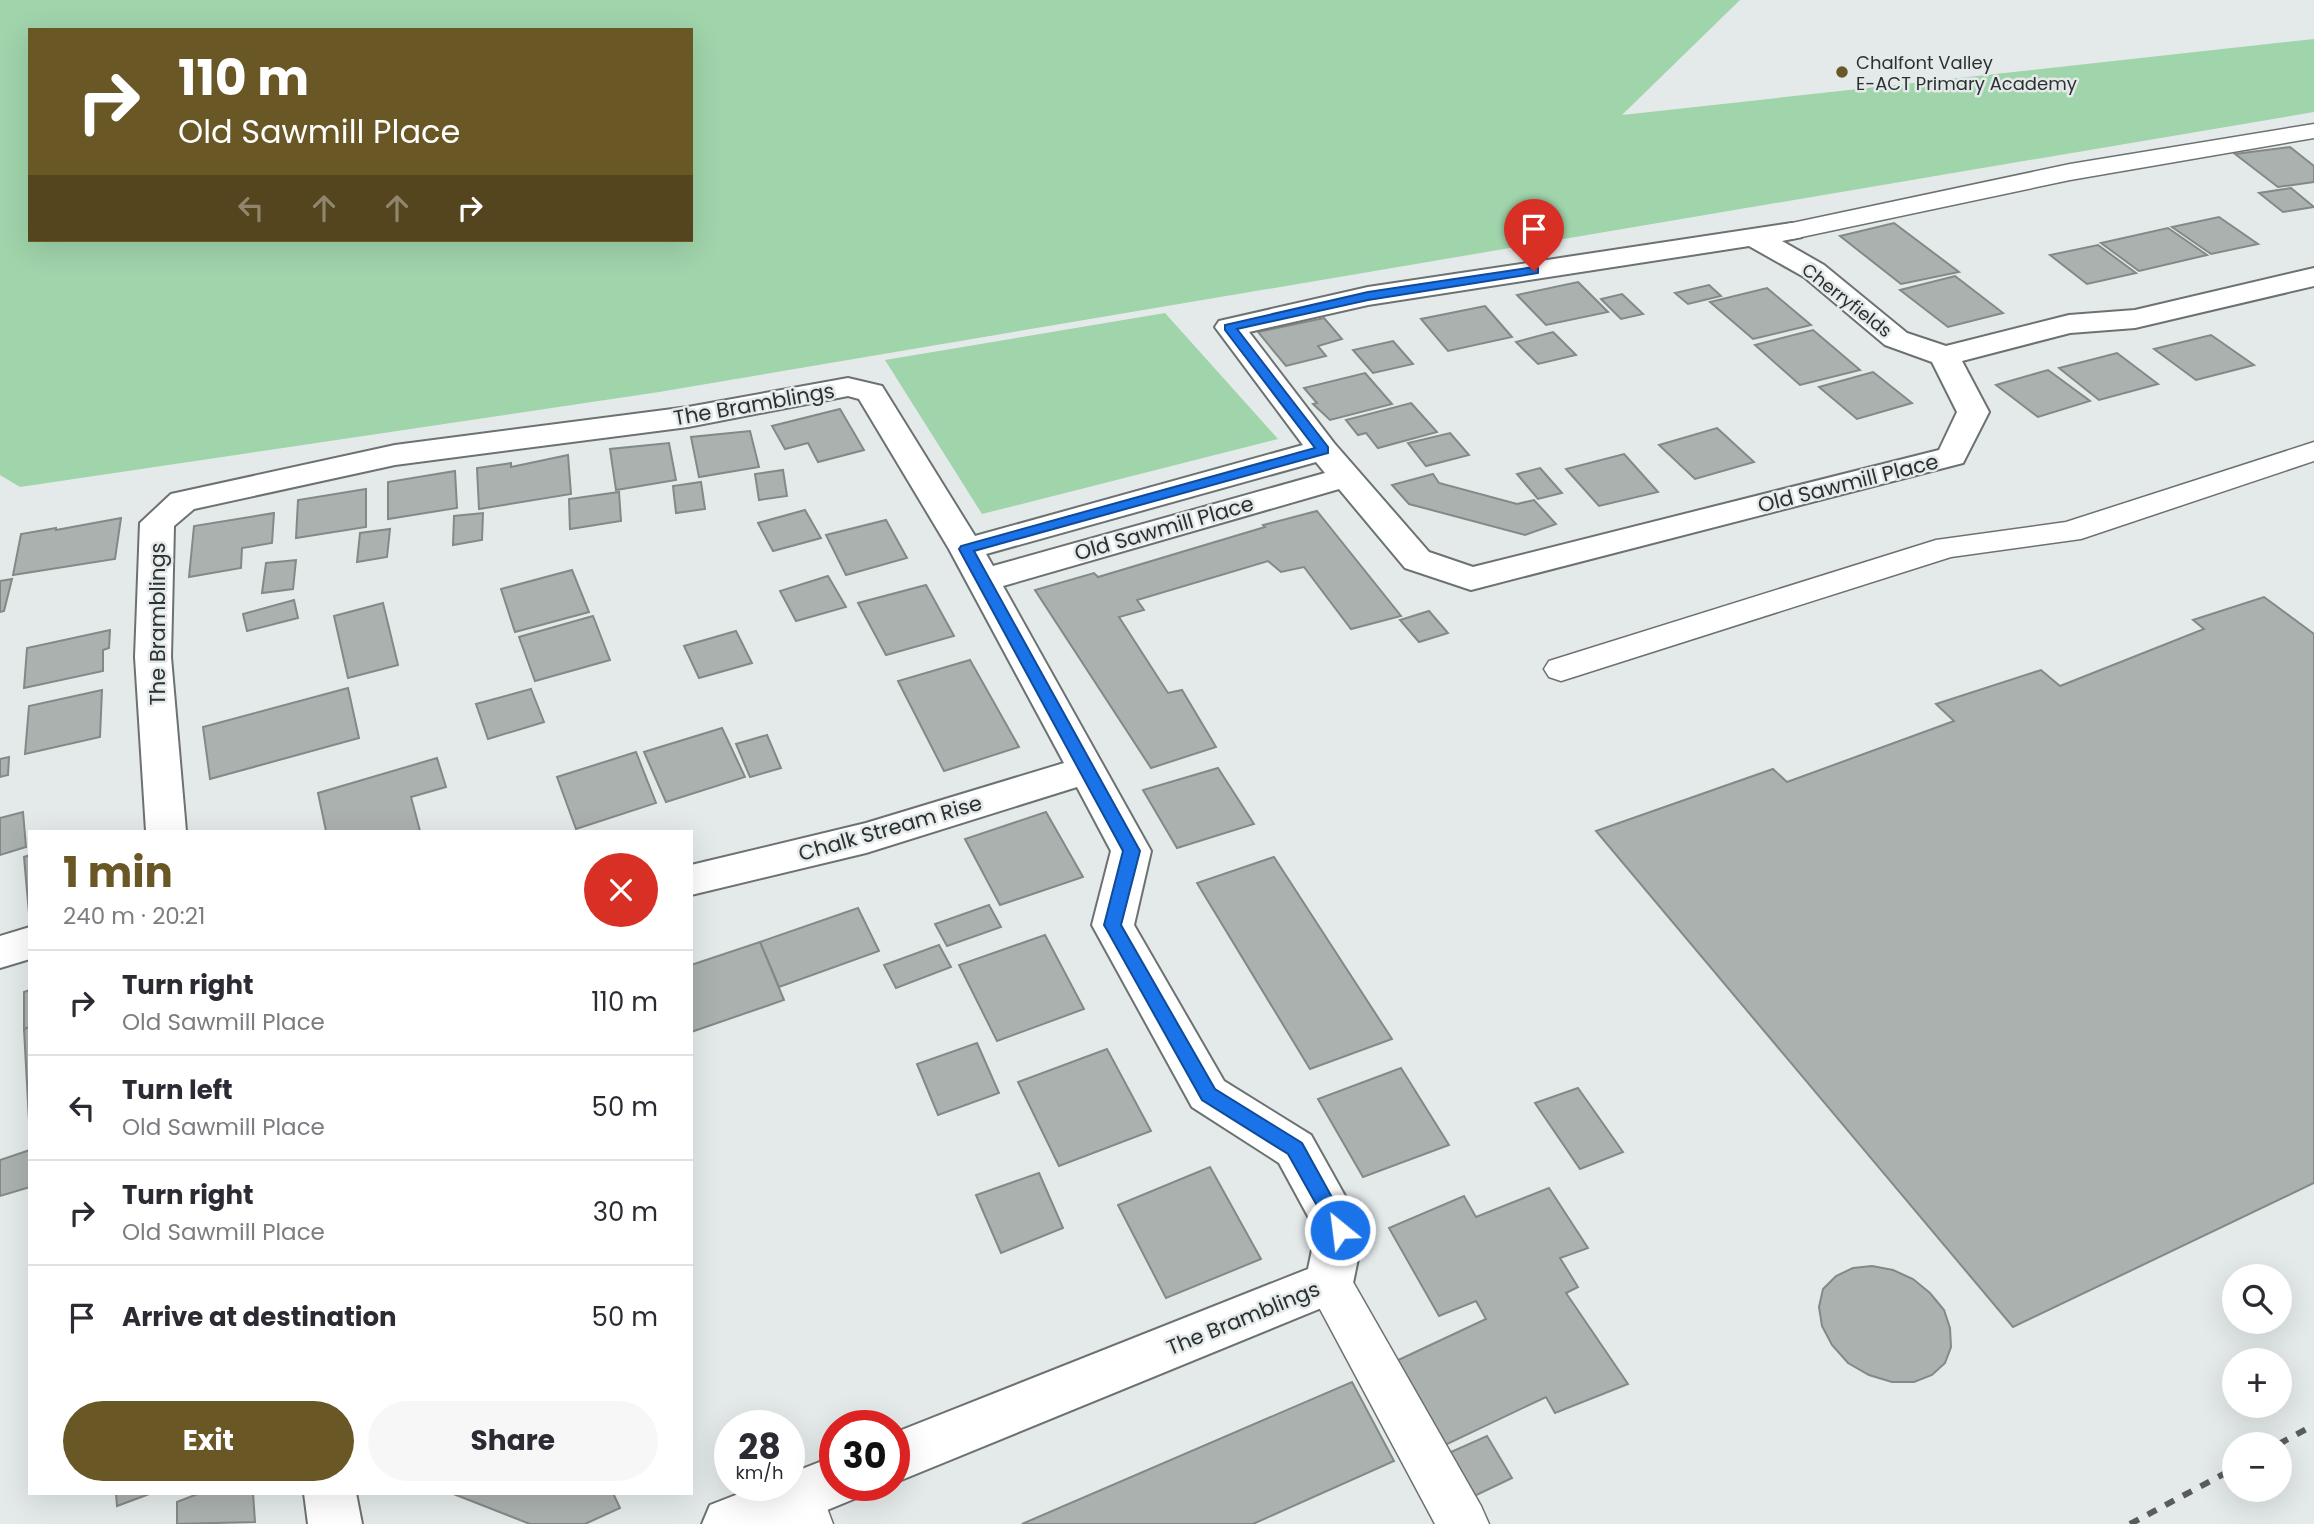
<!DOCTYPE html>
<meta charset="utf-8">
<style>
:root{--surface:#fff;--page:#f7f7f7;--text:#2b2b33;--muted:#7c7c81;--line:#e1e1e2;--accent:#6a5726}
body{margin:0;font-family:Poppins,sans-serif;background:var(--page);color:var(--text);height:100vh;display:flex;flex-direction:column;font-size:26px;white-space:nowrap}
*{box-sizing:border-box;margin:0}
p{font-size:23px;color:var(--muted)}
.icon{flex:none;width:38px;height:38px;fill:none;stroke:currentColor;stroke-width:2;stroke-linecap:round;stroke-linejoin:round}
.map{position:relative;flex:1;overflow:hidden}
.details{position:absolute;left:28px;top:830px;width:665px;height:665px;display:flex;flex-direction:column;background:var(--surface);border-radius:0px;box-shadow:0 7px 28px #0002}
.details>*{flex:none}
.top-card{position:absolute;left:28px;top:28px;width:665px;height:214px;border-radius:0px;box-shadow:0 7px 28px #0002;background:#6a5726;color:#fff;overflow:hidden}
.buttons{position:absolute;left:2222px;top:1264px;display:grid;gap:14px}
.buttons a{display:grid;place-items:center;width:70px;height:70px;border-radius:50%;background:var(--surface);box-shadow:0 7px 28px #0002;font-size:35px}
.speed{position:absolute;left:714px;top:1410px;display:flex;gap:14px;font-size:35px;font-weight:700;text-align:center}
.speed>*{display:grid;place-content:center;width:91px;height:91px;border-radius:50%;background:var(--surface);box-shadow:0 7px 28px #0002;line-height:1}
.speed small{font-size:18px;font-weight:400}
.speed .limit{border:10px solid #d22;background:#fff;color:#111}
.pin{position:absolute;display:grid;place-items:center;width:60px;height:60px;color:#fff;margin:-72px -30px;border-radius:50% 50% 50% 0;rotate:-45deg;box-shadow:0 0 7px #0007}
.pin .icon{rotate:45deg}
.me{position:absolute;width:77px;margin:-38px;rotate:331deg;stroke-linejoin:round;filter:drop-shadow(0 0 5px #0008)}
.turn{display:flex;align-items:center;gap:24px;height:147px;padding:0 35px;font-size:32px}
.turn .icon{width:91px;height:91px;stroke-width:2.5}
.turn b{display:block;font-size:49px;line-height:60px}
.lanes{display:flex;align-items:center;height:66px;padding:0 35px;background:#0003;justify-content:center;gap:35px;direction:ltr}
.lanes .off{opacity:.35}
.round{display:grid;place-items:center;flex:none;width:74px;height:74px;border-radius:37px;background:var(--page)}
.head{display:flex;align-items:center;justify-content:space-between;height:119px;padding:0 35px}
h1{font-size:42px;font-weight:700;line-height:52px;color:var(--accent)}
.button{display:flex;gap:14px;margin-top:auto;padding:14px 35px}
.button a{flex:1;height:80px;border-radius:42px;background:var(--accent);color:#fff;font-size:28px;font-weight:700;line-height:80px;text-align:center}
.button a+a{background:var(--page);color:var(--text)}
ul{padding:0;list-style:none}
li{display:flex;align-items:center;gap:21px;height:105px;padding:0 35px;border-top:2px solid var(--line)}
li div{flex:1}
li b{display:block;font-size:26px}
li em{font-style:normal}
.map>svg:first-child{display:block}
.green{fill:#a0d4ab;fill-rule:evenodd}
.building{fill:#abb1ae;stroke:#838987;stroke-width:2}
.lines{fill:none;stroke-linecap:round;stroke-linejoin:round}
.service-casing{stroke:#6c7271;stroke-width:3}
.minor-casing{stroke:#6c7271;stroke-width:4}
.service{fill:#fff;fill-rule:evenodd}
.minor{fill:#fff;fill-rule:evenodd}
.rail{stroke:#595c5c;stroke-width:6;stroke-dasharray:10 10;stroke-linecap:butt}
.route{fill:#1a73e8;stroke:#114b97;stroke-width:2}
.poi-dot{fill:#6a5726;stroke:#e4eaea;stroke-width:2.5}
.labels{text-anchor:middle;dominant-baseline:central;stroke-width:5;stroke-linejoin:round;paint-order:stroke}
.far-poi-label{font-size:18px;fill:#2d3030;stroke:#e4eaea;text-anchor:start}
.far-street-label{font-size:18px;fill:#2d3030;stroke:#e4eaea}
.street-label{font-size:21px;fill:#2d3030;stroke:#e4eaea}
</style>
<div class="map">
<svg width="2314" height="1524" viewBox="0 0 2314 1524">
<rect width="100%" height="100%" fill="#e4eaea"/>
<g class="green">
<path d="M0,0h1740l-118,115 692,-76v73l-1655,280 -639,95 -20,-12zM30,30h661v210h-661z"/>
<path d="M1165,313l113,126 -296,75 -97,-154z"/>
</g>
<g class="building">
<path d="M2290,147l24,19v16l-36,5 -43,-33z"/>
<path d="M2291,188l23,19 -31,5 -24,-19z"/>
<path d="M2219,217l39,27 -47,10 -39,-27z"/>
<path d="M1894,223l65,49 -58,12 -61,-48z"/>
<path d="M2168,228l39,27 -68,16 -38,-28z"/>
<path d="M2098,245l38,28 -49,11 -37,-29z"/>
<path d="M1955,276l48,37 -55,14 -48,-37z"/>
<path d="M1578,282l30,30 -62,13 -29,-30z"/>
<path d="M1709,285l12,11 -33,8 -13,-11z"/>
<path d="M1767,288l44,37 -58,14 -43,-37z"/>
<path d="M1622,294l21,20 -22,5 -20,-20z"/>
<path d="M1485,306l27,31 -64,14 -27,-32z"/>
<path d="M1324,318l18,21 -24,7 8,10 -40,10 -28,-34z"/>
<path d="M1813,330l47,40 -60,15 -45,-40z"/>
<path d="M1553,332l23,23 -38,9 -22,-22z"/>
<path d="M2211,335l43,30 -58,15 -42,-31z"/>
<path d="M1393,341l20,23 -40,9 -20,-23z"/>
<path d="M2117,353l41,31 -59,16 -40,-32z"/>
<path d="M2048,370l42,31 -52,16 -42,-32z"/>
<path d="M1873,372l39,31 -55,16 -38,-32z"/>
<path d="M1365,373l27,31 -62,16 -17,-16 4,-1 -13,-15z"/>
<path d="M1411,403l26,29 -59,16 -12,-15 -8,2 -12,-15z"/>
<path d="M840,409l24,41 -46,12 -10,-19 -23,6 -13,-23z"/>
<path d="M1717,428l37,34 -59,17 -36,-34z"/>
<path d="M750,431l9,36 -60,10 -8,-40z"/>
<path d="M1450,433l19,22 -43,11 -18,-23z"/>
<path d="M669,443l7,37 -60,10 -6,-41z"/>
<path d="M1624,454l34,38 -59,14 -33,-37z"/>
<path d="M568,455l3,39 -92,15 -2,-41 34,-5v4z"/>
<path d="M1540,468l22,25 -24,6 -21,-25z"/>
<path d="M783,470l4,26 -28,4 -4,-26z"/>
<path d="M455,471l2,37 -69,11v-37z"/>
<path d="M1433,474l6,9 78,21 17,-4 22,24 -31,11 -116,-31 -17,-19z"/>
<path d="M701,482l4,27 -29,4 -3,-27z"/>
<path d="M366,489v38l-70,11 2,-38z"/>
<path d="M619,492l2,29 -51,8 -1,-30z"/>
<path d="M805,510l16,28 -48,13 -15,-28z"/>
<path d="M1317,511l84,105 -50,13 -47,-62 -23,5 -13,-11 -131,39 7,10 -25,7 49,76 14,-3 34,57 -65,21 -116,-178 59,-17 4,4 167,-50 -2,-2z"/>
<path d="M274,513l-2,30 -30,5 -1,20 -52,9 5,-51z"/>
<path d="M483,513l-1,27 -29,5 1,-29z"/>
<path d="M121,518l-6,41 -102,16 8,-41 35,-6v2z"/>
<path d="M886,520l21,38 -61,17 -20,-40z"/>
<path d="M390,529l-3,28 -30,5 3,-29z"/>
<path d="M296,560l-3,29 -31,4 4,-30z"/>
<path d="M572,570l17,42 -74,20 -14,-43z"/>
<path d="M828,576l18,31 -50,14 -16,-30z"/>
<path d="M12,579l-8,32 -4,1v-31z"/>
<path d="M926,585l28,51 -68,19 -28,-52z"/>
<path d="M2264,597l50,37v549l-301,144 -417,-496 177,-62 14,13 167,-61 -18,-17 105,-34 19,16 144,-57 -11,-9z"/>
<path d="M294,600l4,18 -51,13 -4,-17z"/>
<path d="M383,603l15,62 -50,13 -14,-62z"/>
<path d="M1429,611l19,22 -29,9 -19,-22z"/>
<path d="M593,616l17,44 -75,21 -16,-44z"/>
<path d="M110,630l-1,18 -6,2v21l-79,17 3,-40z"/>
<path d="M736,631l16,32 -53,15 -15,-32z"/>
<path d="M970,660l49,87 -75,24 -46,-90z"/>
<path d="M348,688l11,50 -149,41 -7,-52z"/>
<path d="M531,689l13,33 -56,17 -12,-35z"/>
<path d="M102,690l-2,47 -75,17 4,-48z"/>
<path d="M722,728l23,49 -79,25 -22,-50z"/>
<path d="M767,735l14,33 -31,9 -14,-33z"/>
<path d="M636,752l20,51 -80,26 -19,-52z"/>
<path d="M9,757l-1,18 -8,2v-18z"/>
<path d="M437,758l9,29 -35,10 9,34h-94l-8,-38z"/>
<path d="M1218,768l36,56 -77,24 -34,-58z"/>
<path d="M23,812l3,35 -26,8v-37z"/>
<path d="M1046,812l37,65 -83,28 -35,-66z"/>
<path d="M30,855v57l-1,1 -5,-56z"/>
<path d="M1274,857l118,182 -82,30 -113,-186z"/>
<path d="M989,905l12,22 -54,19 -12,-22z"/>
<path d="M858,908l21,43 -100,36 -19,-45z"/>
<path d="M1045,935l39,74 -87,32 -38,-76z"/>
<path d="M760,942l24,58 -93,32v-67z"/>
<path d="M939,945l12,22 -55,21 -12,-23z"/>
<path d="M30,990v37l-6,2v-37z"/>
<path d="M30,1027v112l-6,-110z"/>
<path d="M977,1043l22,50 -61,22 -21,-51z"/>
<path d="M1107,1049l44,82 -92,35 -41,-84z"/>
<path d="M1401,1068l48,77 -86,32 -45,-78z"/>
<path d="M1578,1088l45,64 -43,17 -45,-66z"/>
<path d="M30,1150v37l-30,9v-36z"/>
<path d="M1210,1167l51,92 -95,39 -48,-93z"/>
<path d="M1039,1173l24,55 -62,25 -25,-58z"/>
<path d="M1549,1188l39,60 -28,10 18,29 -12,6 62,91 -73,29 -9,-16 -103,49 -49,-84 92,-43 -10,-18 -37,15 -50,-88 75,-32 12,21z"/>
<path d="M1872,1266l21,4 20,9 17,14 14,17 6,18 1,19 -6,16 -13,12 -18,7h-22l-23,-7 -21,-12 -16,-18 -10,-19 -3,-19 4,-18 13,-13 17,-8z"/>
<path d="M1352,1382l42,79 -141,63h-231z"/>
<path d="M1487,1436l25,42 -46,22 -24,-44z"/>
<path d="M116,1493h36l-35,13z"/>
<path d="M200,1493h53l2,29 -78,2v-22z"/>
<path d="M451,1493h162l7,15 -35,16h-55z"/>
</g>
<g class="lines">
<defs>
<g id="service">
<path d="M2314,124v14l-244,42 -278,59 -9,-2 -4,-6 4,-6 9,-2 278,-59z"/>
<path d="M2314,442v19l-233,78 -130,18 -390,124 -12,-4 -5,-8 5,-8 387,-121 130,-18z"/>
<path d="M1329,1262l16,6 136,238 8,18h-54l-129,-241 7,-15z"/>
<path d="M798,1471l18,8 17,45h-52l-8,-28 4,-10h12v-11z"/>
</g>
<g id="minor">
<path d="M1792,223l10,2 4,6 -4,6 -20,4 42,24 83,68 39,13 123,-31 66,-5 179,-42v18l-179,42 -65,5 -108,28 27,51 -26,51 -492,127 -66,-22 -66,-79 -336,97 148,265 -17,74 90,156 87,54 53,95 -11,53 -7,15 -452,185v-50l414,-164 8,-38 -37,-68 -87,-56 -100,-182 19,-74 -34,-64 -211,66 -175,42v-30l175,-42 198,-60 -115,-214 -90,-150 -11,-3 -160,31 -293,38 -201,44 -20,17 -3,131 15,174h-40l-11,-174 5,-134 31,-29 224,-49 293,-38 160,-29 34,8 93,150 328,-91 -88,-118 4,-6 149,-34zM1749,246l55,31 81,68 47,17 25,50 -18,38 -466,117 -44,-15 -95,-109 -85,-111 119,-27zM1316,462l9,11 -332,93 -7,-12z"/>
<path d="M30,927v32l-30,9v-32z"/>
<path d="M835,1456v30h24l-5,13 -61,25h-91l8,-19 49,-19h30v-12z"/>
<path d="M304,1493h52l6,31h-54z"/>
</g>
</defs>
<use href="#service" class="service-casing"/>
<use href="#minor" class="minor-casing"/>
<use href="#service" class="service"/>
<use href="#minor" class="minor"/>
<g class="rail">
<path d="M2279,1444l35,-19"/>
<path d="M2130,1524l105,-56"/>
</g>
</g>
<path class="route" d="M1534,267l4,1v5l-170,27 -131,29 91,118v6l-354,98 166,300 -19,74 94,164 87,54 48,87 -3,6 -7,3 -6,-3 -46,-82 -86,-54 -95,-170 -3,-5 19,-74 -164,-302 2,-3 354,-98 -90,-118v-5l143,-33z"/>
<circle class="poi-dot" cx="1842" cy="72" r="7"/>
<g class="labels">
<g class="far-poi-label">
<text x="1856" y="62">Chalfont Valley<tspan x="1856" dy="21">E-ACT Primary Academy</tspan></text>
</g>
<g class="far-street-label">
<text transform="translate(1847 300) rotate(38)">Cherryfields</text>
</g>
<g class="street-label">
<text transform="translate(754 404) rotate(-10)">The Bramblings</text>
<text transform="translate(1848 483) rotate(-14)">Old Sawmill Place</text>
<text transform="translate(1164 528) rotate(-16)">Old Sawmill Place</text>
<text transform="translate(157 624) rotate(-90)">The Bramblings</text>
<text transform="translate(890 828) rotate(-16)">Chalk Stream Rise</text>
<text transform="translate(1243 1318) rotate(-22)">The Bramblings</text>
</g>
</g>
</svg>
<div class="buttons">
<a><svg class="icon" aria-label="search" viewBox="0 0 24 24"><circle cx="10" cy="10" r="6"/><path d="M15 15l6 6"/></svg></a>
<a>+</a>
<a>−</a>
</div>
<div class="speed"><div>28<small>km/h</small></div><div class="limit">30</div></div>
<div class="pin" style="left:1534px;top:271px;background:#d93025"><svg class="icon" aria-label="arrive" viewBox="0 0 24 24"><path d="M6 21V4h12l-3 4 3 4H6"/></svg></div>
<svg class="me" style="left:1340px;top:1230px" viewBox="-20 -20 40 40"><circle r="17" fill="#1a73e8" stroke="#fff" stroke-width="3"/><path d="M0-11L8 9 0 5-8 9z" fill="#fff"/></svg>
<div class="top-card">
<div class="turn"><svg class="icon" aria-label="right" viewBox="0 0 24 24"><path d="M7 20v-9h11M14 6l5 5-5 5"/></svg><div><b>110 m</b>Old Sawmill Place</div></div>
<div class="lanes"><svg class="icon off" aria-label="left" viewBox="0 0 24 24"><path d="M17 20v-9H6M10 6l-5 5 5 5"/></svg><svg class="icon off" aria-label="ahead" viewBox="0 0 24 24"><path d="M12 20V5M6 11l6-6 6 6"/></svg><svg class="icon off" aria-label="ahead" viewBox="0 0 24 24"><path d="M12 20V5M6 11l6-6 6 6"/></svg><svg class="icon" aria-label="right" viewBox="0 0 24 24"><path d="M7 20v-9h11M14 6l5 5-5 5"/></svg></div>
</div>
<section class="details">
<div class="head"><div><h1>1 min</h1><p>240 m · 20:21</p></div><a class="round" style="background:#d93025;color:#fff"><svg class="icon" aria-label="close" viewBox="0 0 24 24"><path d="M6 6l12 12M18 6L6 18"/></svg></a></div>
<ul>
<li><svg class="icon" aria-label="right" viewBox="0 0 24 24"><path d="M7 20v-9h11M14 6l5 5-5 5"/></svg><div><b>Turn right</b><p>Old Sawmill Place</p></div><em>110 m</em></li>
<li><svg class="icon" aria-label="left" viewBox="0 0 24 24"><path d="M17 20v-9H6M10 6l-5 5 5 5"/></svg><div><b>Turn left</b><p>Old Sawmill Place</p></div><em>50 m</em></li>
<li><svg class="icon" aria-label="right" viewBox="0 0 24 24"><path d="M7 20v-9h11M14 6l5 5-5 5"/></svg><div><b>Turn right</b><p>Old Sawmill Place</p></div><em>30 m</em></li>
<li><svg class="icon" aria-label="arrive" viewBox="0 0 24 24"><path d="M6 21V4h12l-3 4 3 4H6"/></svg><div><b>Arrive at destination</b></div><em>50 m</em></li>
</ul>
<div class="button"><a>Exit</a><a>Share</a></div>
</section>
</div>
